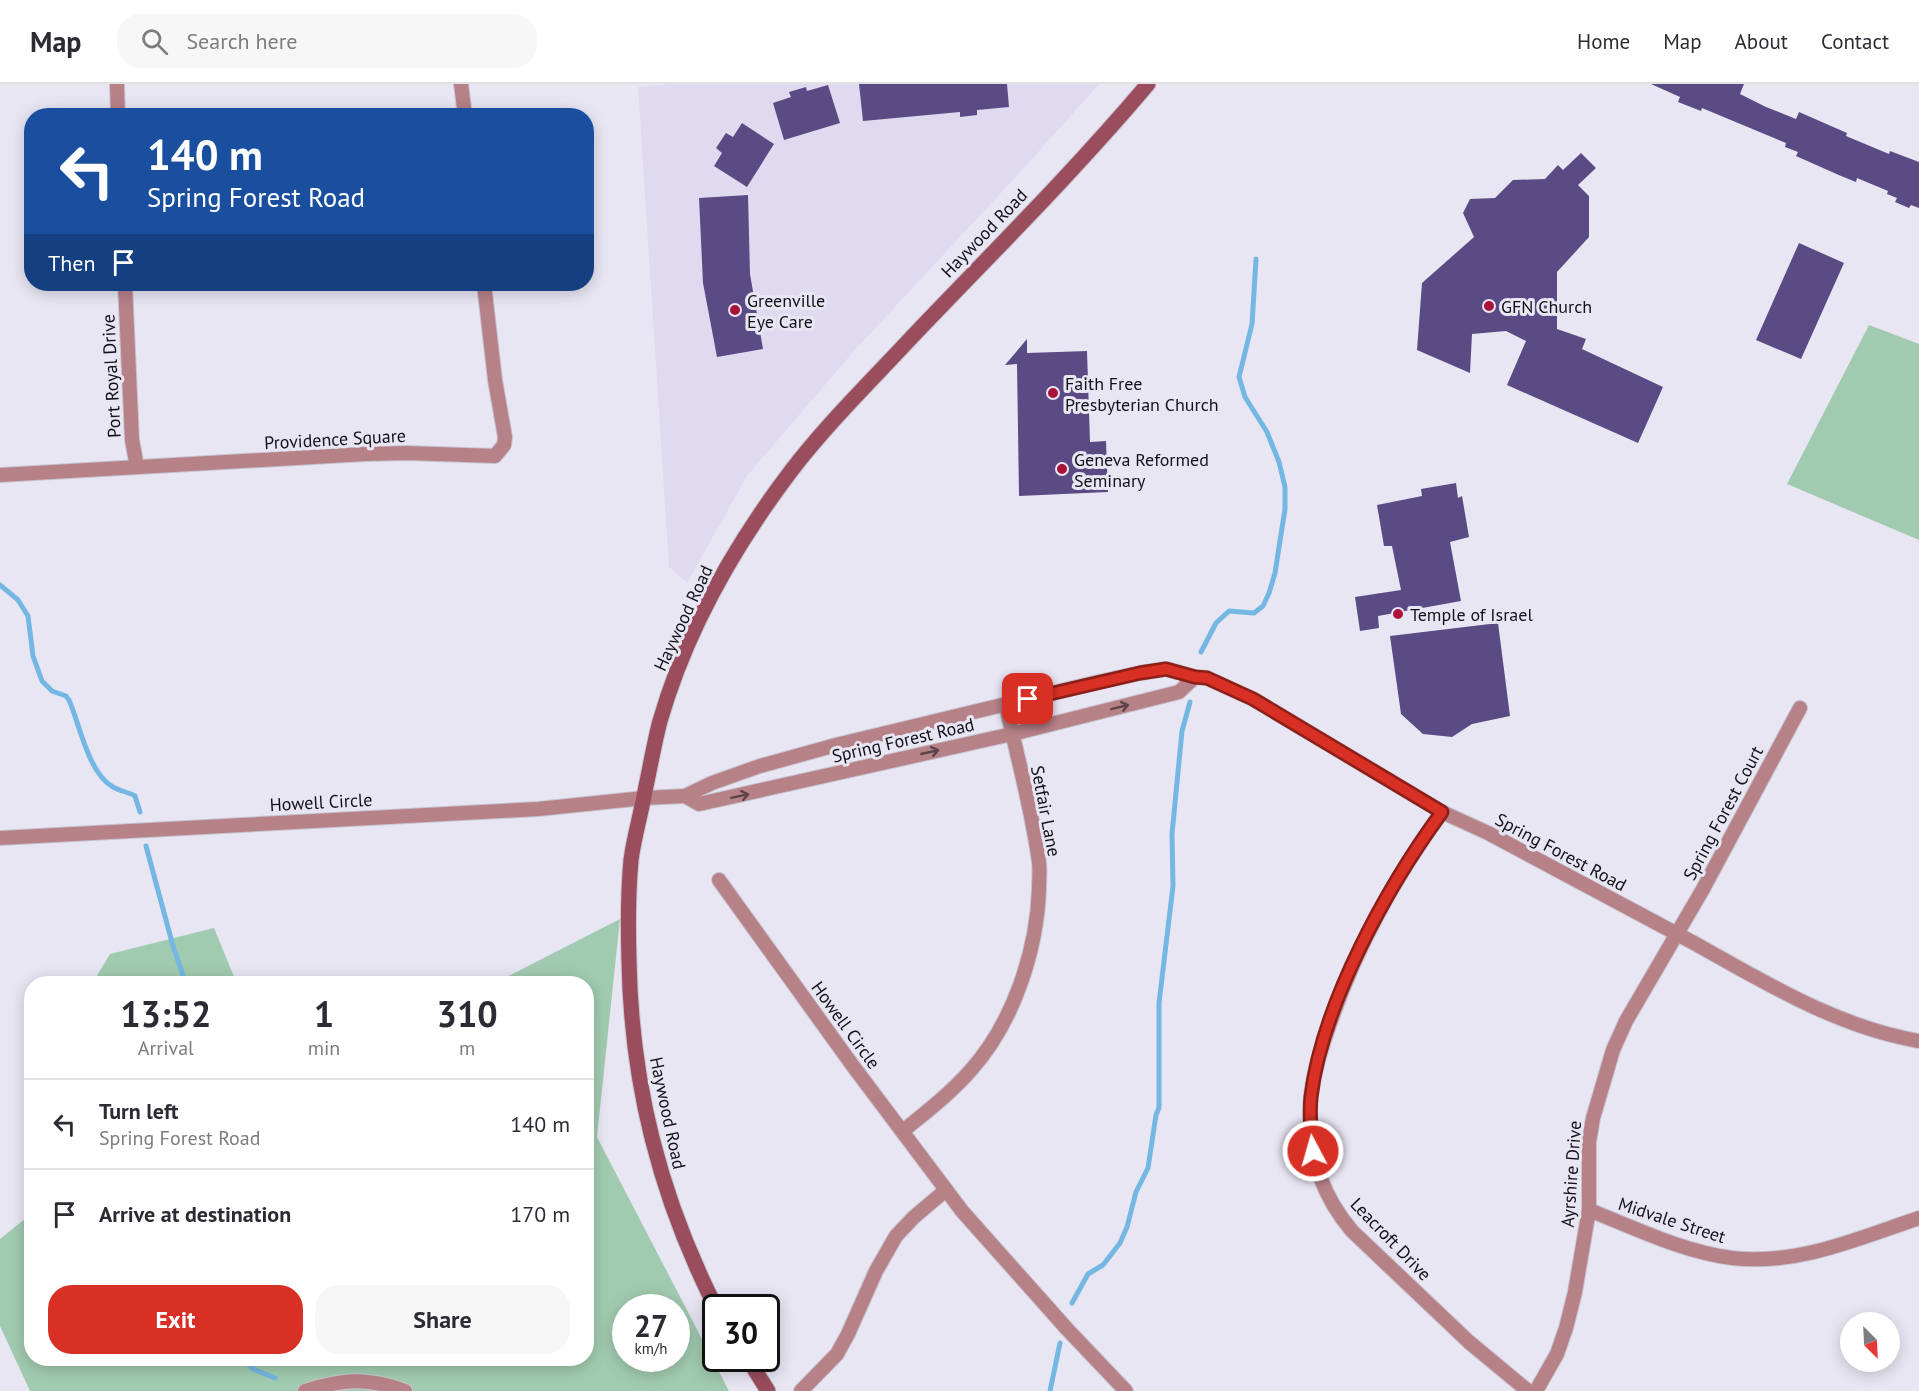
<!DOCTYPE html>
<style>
:root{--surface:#fff;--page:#f7f7f7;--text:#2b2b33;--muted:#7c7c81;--line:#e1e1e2;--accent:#d93025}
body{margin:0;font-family:"PT Sans",sans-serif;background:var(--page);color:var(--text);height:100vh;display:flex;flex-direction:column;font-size:22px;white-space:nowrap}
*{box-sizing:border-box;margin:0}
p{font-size:20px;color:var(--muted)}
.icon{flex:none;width:33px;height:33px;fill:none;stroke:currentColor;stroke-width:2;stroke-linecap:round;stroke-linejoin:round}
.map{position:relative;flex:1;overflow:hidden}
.drawer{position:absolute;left:24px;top:892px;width:570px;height:390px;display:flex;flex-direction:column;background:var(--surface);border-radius:24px;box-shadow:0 3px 15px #0003}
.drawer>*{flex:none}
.guide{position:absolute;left:24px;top:24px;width:570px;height:183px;border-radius:24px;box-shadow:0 3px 15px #0003;background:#1a4fa0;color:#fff;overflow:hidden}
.needle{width:39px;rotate:156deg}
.fabs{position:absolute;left:1840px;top:1228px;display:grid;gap:12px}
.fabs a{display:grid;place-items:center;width:60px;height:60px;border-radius:50%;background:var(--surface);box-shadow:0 3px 15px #0003;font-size:30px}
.speed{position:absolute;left:612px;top:1210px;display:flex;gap:12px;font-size:30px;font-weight:700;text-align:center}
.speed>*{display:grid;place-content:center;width:78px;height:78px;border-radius:50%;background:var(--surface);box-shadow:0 3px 15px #0003;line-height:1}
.speed small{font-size:15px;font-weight:400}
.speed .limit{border:3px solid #111;border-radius:9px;background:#fff;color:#111}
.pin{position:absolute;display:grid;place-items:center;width:51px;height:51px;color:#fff;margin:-26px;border-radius:12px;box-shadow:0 3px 9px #0006}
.me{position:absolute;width:66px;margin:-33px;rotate:354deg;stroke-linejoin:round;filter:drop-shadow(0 0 4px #0008)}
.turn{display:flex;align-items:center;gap:21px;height:126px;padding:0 24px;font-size:27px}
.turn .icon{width:78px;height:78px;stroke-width:2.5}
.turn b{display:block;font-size:42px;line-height:51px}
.then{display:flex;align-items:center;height:57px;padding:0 24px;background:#0003;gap:12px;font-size:22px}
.eta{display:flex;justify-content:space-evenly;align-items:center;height:102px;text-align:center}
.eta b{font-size:36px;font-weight:600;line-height:42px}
.primary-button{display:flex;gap:12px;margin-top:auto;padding:12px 24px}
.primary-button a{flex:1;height:69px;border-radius:24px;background:var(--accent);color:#fff;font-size:24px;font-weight:600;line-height:69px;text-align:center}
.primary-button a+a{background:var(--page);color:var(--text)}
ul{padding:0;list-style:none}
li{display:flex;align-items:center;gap:18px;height:90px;padding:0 24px;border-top:2px solid var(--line)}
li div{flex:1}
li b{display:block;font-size:22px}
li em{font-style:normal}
header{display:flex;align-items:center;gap:36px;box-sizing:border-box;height:84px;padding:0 30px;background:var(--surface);border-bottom:2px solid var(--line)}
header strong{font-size:28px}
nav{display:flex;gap:33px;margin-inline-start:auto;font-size:21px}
.search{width:420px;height:54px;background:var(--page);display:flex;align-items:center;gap:15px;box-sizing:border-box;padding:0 21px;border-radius:24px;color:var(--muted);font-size:22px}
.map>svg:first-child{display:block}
.built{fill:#dfdaf0}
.green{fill:#a1cbb0;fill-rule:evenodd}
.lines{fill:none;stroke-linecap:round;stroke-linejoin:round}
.stream{stroke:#74b7e2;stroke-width:5}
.building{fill:#5b4b84}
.street-casing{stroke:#c7c4d0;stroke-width:16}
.secondary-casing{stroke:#c7c4d0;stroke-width:17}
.street{stroke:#b78188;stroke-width:14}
.secondary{stroke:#9a4d5c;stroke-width:15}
.oneway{stroke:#5c4349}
.route-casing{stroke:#8d1f18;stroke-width:15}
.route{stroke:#d93025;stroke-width:10}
.poi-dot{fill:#aa1339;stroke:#e9e6f4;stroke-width:2}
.labels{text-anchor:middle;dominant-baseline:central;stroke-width:6;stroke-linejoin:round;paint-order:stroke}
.street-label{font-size:18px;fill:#121116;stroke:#e9e6f4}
.poi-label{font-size:18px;fill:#121116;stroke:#e9e6f4;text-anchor:start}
</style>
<header>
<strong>Map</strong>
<div class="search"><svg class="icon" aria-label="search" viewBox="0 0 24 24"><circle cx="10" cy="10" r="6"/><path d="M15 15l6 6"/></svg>Search here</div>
<nav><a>Home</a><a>Map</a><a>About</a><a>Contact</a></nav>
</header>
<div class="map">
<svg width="1919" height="1307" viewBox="0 0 1919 1307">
<rect width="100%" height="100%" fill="#e9e6f4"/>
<path class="built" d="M670,0h429l-75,84 -170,183 -107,125 -60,107 -18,-16 -31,-480z"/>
<g class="green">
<path d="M1869,241l50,19v196l-132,-56z"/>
<path d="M620,835l-23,218 132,254h-699l-30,-65v-87l31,-25 1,145h554v-375h-93zM626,1224h50v51h-50z"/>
<path d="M214,844l23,56h-145l18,-30z"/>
</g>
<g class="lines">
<g class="stream">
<path d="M0,501l18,15 10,16 5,40 9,25 10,10 14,5 3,4c11,25 19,73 44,87 7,4 15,5 22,9l5,16"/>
<path d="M1201,568l15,-29 13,-12 25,2 9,-7 6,-13 6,-20 10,-64v-22l-6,-25 -12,-30 -22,-35 -6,-20 13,-53 4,-65"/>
<path d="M146,762l27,100 13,38"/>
<path d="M1072,1219l16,-29 15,-9 17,-22 7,-16 9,-35 12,-24 8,-53 3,-7v-105l14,-117 -1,-52 10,-103 8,-29"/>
<path d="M243,1275l10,10 22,9"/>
<path d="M1050,1307l10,-48"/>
</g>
</g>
<g class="building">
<path d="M859,0h148l2,23 -32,3v5l-17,2v-5l-97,9z"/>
<path d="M1651,0h93l-4,10 26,13 30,12 3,-7 48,21 -1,3 43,18 1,-3 29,11v46l-8,-3 -2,3 -14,-6 2,-4 -10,-4 1,-3 -31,-13 -1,4 -15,-6 -45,-20 2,-4 -13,-5 1,-4 -84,-35 -1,3 -23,-9 2,-5z"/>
<path d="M828,1l12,38 -56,17 -11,-37 18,-6 -2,-5 17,-5 1,4z"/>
<path d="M742,39l32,21 -27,43 -33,-21 8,-13 -6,-5 10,-15 7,4z"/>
<path d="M1581,69l15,15 -18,17 11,11v41l-32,35v57l29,10 -4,10 81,38 -25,56 -131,-58 19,-44 -20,-10 -34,3 -2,39 -53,-23 5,-67 52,-46 -11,-24 7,-14 25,-1 18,-18 32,-1 13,-14 5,5z"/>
<path d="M748,111l2,79 13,75 -46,8 -14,-74 -4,-85z"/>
<path d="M1799,159l45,20 -43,96 -45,-19z"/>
<path d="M1027,255v14l60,-2 3,91 16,-1 2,51 -89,4 -2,-132 -12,1z"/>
<path d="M1456,399l2,15 4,-2 7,41 -19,5 11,59 -83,15 1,12 -19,3 -5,-34 46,-7 -9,-44h-8l-7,-41 45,-9 -1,-7z"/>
<path d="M1498,539l12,93 -38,8 -20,13 -29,-3 -22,-20 -11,-78z"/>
</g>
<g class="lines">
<defs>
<g id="street">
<path d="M117,0l1,32"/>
<path d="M461,0l4,32"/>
<path d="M125,200l7,156 5,27"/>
<path d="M0,391l366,-21 41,-1 88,3 9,-11 1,-8 -10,-57 -11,-96"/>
<path d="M685,712l14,8 313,-70 167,-42 16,-15"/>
<path d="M1442,728c-48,66 -88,140 -114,217 -10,29 -19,59 -18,89 0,42 15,81 42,113l117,111 59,49"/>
<path d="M0,754l538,-29 106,-11 41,-2 27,-13 48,-17 76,-21 258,-62 46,-10 26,-4 29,8 12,1 46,21 189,113 46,21c69,37 137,73 206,110 72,40 143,84 225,98"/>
<path d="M719,796l134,186 109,145 105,118 59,62"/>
<path d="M903,1047c23,-19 48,-38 68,-61 42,-47 66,-119 68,-181 0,-9 1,-19 0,-27 -7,-53 -22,-105 -33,-157"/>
<path d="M1589,1126c46,18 94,42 143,48 65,8 127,-20 187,-40"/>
<path d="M305,1307c37,-12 63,-14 100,0"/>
<path d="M801,1307l36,-37 11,-20 28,-63 20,-35 18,-19 32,-27"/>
<path d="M1536,1307l21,-37 9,-26 9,-36 14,-82v-68l4,-24 20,-68 13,-29 77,-132 97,-181"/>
</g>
<g id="secondary">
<path d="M716,1224c-56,-111 -85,-224 -87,-348 -1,-33 -1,-67 2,-100 3,-23 10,-46 14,-69 5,-23 9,-47 15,-70 26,-90 75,-176 131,-250 36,-47 79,-89 119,-132 80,-84 163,-166 238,-255"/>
<path d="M748,1275l20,32"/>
</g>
</defs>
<use href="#street" class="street-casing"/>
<use href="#secondary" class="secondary-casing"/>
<use href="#street" class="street"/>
<use href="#secondary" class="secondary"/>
</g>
<defs><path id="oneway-shaft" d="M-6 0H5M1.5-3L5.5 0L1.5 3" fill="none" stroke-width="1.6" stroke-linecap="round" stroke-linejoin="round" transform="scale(1.5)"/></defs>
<g class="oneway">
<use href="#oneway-shaft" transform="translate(1120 623) rotate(-14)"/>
<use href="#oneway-shaft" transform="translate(930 668) rotate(-13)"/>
<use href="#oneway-shaft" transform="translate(740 712) rotate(-12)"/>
</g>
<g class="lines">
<defs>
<path id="route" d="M1028,615l112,-26 26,-4 29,8 12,1 46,21 189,113c-55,75 -120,192 -131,285 -2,18 0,36 2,54"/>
</defs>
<use href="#route" class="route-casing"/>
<use href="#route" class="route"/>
</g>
<g class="poi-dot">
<circle cx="1489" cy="222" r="6"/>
<circle cx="735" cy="226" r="6"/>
<circle cx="1053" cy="309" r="6"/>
<circle cx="1062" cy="385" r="6"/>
<circle cx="1398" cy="530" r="6"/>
</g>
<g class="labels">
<g class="street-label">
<text transform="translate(984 149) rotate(-46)">Haywood Road</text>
<text transform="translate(111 292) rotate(-93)">Port Royal Drive</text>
<text transform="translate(335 355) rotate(-3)">Providence Square</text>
<text transform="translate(683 534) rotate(-65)">Haywood Road</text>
<text transform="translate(903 656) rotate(-13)">Spring Forest Road</text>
<text transform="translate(321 718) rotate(-3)">Howell Circle</text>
<text transform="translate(1046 727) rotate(79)">Setfair Lane</text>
<text transform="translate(1723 729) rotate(-62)">Spring Forest Court</text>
<text transform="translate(1561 768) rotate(28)">Spring Forest Road</text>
<text transform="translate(846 941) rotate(54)">Howell Circle</text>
<text transform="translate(668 1029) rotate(78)">Haywood Road</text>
<text transform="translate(1571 1090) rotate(-86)">Ayrshire Drive</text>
<text transform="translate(1672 1136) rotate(18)">Midvale Street</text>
<text transform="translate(1391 1155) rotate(46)">Leacroft Drive</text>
</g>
<g class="poi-label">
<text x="747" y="216">Greenville<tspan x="747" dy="21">Eye Care</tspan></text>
<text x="1501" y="222">GFN Church</text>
<text x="1065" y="299">Faith Free<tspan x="1065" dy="21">Presbyterian Church</tspan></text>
<text x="1074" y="375">Geneva Reformed<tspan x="1074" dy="21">Seminary</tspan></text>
<text x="1410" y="530">Temple of Israel</text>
</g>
</g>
</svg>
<div class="fabs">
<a><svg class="needle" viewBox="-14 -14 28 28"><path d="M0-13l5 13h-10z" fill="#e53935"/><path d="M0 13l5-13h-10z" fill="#7c7c81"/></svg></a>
</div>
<div class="speed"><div>27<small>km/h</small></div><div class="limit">30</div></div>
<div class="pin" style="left:1028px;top:615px;background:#d93025"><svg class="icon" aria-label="arrive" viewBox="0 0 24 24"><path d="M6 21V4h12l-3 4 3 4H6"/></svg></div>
<svg class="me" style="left:1313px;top:1067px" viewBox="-20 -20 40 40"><circle r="17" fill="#d93025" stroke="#fff" stroke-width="3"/><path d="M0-11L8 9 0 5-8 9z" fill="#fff"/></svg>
<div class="guide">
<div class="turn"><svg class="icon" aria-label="left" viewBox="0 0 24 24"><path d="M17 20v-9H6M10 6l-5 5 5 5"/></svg><div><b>140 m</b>Spring Forest Road</div></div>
<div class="then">Then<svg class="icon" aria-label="arrive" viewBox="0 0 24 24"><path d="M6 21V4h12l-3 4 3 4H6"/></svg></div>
</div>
<section class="drawer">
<div class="eta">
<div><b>13:52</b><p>Arrival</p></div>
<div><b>1</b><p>min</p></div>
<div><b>310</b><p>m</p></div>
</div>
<ul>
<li><svg class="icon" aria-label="left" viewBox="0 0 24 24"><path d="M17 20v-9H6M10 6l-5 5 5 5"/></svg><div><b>Turn left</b><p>Spring Forest Road</p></div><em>140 m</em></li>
<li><svg class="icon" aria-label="arrive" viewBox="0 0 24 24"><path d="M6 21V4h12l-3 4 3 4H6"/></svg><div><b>Arrive at destination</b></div><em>170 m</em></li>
</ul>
<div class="primary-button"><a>Exit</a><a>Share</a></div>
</section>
</div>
